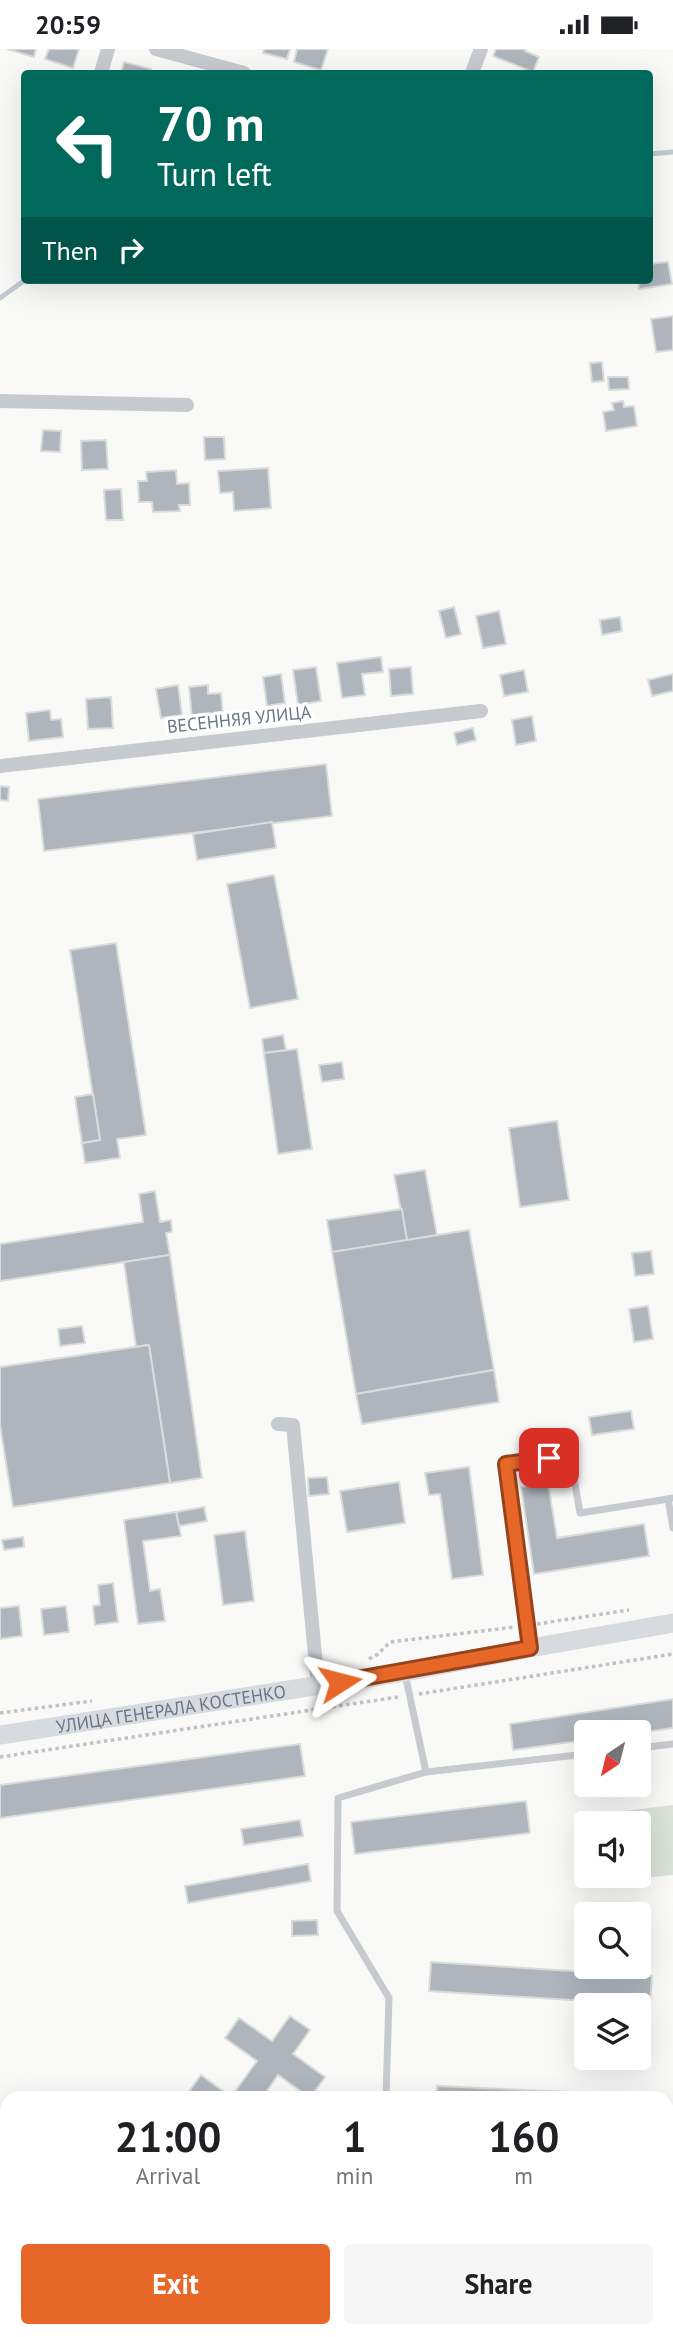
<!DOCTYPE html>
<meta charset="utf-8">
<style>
:root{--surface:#fff;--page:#f6f6f6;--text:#202124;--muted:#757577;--accent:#e76729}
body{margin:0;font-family:"PT Sans",sans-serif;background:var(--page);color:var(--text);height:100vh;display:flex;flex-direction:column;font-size:26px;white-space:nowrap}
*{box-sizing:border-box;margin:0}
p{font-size:23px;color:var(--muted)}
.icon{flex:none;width:38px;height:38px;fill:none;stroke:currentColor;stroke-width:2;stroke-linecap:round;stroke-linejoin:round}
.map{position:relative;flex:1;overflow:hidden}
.drawer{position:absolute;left:0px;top:2042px;width:674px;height:247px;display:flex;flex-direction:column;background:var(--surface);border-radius:21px 21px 0 0;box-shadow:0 7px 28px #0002}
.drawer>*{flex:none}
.guide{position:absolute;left:21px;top:21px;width:632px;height:214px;border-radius:7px;box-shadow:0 7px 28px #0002;background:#00695c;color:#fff;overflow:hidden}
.needle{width:46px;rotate:215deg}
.fabs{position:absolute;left:574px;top:1671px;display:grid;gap:14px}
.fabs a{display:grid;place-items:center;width:77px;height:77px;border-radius:7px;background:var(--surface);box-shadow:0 7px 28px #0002;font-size:35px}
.pin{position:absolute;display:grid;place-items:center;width:60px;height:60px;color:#fff;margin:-30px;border-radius:14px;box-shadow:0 4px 10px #0006}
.me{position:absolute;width:77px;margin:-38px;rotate:81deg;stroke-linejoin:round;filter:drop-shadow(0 0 5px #0008)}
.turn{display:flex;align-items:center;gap:24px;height:147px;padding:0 21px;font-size:32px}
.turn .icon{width:91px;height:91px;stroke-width:2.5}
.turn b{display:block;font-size:49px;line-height:60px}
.then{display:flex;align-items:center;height:66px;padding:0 21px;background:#0003;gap:14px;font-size:26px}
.eta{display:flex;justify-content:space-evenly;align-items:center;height:119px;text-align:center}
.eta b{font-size:42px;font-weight:700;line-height:49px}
.action{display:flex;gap:14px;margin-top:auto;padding:14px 21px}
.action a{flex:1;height:80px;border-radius:7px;background:var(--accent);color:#fff;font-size:28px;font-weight:700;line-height:80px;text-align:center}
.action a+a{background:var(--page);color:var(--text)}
.status{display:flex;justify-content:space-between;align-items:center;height:49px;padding:0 35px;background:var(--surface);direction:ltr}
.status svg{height:19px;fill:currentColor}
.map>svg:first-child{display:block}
.built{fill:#e7e8e8}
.green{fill:#dae1d8}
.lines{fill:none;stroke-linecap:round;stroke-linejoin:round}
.stream{stroke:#c2cad0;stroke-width:5}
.building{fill:#aeb5bc;stroke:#dbdbd9;stroke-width:2}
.path{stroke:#bfc1c4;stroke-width:3.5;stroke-dasharray:3.5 3.5;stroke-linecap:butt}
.service{stroke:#c7cace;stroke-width:7}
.minor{stroke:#c7cace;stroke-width:14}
.secondary{stroke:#d7dbdf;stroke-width:19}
.route-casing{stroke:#96431b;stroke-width:18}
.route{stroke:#e76729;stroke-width:12}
.labels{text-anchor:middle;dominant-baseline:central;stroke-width:7;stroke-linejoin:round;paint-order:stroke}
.street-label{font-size:18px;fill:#687788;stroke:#fff}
</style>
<div class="status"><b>20:59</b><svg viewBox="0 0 49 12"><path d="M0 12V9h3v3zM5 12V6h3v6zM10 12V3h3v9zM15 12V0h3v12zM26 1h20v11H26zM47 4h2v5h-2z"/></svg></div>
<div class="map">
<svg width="673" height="2288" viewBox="0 0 673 2288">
<rect width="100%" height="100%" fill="#f9f9f7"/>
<path class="built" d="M0,2206h7v76h341l-1,6h-347z"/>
<path class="green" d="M673,1756v70l-49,5 -9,-4h24v-53h-32v-2l9,-9z"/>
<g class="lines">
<g class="stream">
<path d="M649,105l24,-2"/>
<path d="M0,249l25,-18"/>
</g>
</g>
<g class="building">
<path d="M7,0h29l-2,8z"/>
<path d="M49,0h30l-6,19 -28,-9z"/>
<path d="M264,0h26l-3,10 -24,-6z"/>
<path d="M297,0h31l-7,21 -27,-8z"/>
<path d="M496,0h30l-1,2 14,6 -6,15 -40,-16z"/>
<path d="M124,13l27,7 -1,4h-29z"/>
<path d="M668,213l4,22 -33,5 -1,-9h11v-16z"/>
<path d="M673,267v34l-17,2 -5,-33z"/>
<path d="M602,313l2,19 -12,1 -2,-19z"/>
<path d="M608,328h20l1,12 -20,1z"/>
<path d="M623,352l1,6 10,-1 3,20 -31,5 -3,-19 11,-2 -2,-7z"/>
<path d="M43,381l18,1 -1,21 -19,-1z"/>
<path d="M204,388h20l1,22 -20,1z"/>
<path d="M106,391l2,29 -26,1 -1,-29z"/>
<path d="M268,419l3,40 -37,3 -1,-19 -13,1 -2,-22z"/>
<path d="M176,421l1,14 12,-1 1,22h-11l1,6 -27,1 -1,-10h-13l-1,-21h9l-1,-9z"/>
<path d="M121,440l2,31h-17l-2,-30z"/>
<path d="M454,558l7,27 -15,4 -7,-27z"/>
<path d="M499,562l7,33 -23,4 -7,-32z"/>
<path d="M620,568l2,14 -20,4 -2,-15z"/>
<path d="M381,608l2,15 -21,2 3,21 -23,3 -5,-35z"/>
<path d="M316,618l5,34 -23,4 -5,-35z"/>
<path d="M411,618l2,27 -22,2 -2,-27z"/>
<path d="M524,621l4,22 -24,4 -4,-21z"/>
<path d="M281,625l4,29 -18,3 -4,-29z"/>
<path d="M673,625v17l-21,5 -4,-16z"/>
<path d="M178,636l4,30 -21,3 -5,-29z"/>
<path d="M208,636v9l13,-1 2,24 -31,2 -3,-32z"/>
<path d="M111,648l2,31 -25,1 -2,-30z"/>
<path d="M50,661l1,10 10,-1 2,18 -34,4 -3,-28z"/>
<path d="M532,667l4,25 -20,4 -4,-25z"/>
<path d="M473,679l3,12 -19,5 -3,-12z"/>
<path d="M326,715l6,52 -288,35 -6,-52z"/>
<path d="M0,737l9,1 -1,14 -8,-1z"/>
<path d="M272,773l4,26 -79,12 -4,-26z"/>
<path d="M274,826l24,124 -48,9 -23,-124z"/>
<path d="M116,894l30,192 -29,4 3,19 -35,5 -3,-20 18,-3 -30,-190z"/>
<path d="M283,986l3,15 -22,3 -2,-14z"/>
<path d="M297,1000l15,100 -34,5 -14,-101z"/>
<path d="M342,1013l2,17 -22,3 -3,-17z"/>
<path d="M93,1045l7,46 -18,3 -7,-46z"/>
<path d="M557,1072l12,79 -49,7 -11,-79z"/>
<path d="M425,1121l12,65 -30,6 -13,-66z"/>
<path d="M155,1142l5,31 11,-2 1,12 -6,1 4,22 -170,26v-37l143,-22 -4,-28z"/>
<path d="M402,1160l5,32 -75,11 -5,-32z"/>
<path d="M469,1181l25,140 -138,24 -24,-142z"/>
<path d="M651,1202l3,23 -19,2 -3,-23z"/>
<path d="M170,1206l32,223 -32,5 -21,-138 -13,2 -12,-85z"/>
<path d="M648,1257l5,33 -19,3 -5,-33z"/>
<path d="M82,1277l3,17 -25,3 -2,-17z"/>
<path d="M149,1296l21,138 -157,24 -13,-82v-58z"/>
<path d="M494,1321l5,32 -137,22 -6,-30z"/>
<path d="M631,1362l3,18 -42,6 -3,-18z"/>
<path d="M469,1418l14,108 -31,4 -12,-85 -11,1 -4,-22z"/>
<path d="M327,1428l2,17 -20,2 -1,-18z"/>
<path d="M399,1433l6,41 -58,9 -7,-41z"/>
<path d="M548,1434l9,55 87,-14 5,32 -115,18 -13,-87z"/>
<path d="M204,1458l3,14 -28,5 -3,-14z"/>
<path d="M176,1463l5,24 -38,5 7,50 10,-2 5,32 -27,3 -14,-104z"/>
<path d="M245,1482l9,70 -31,4 -9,-70z"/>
<path d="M23,1488l1,10 -20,3 -2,-10z"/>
<path d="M113,1534l5,39 -23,3 -2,-19 7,-1 -2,-20z"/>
<path d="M19,1557l3,30 -22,3v-31z"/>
<path d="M66,1557l3,26 -25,3 -3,-26z"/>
<path d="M673,1650v29l-36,5h-51v7l-73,10 -3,-26z"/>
<path d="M300,1695l5,32 -305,42v-33z"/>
<path d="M526,1752l4,32 -175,21 -4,-32z"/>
<path d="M300,1771l3,16 -59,9 -3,-16z"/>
<path d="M308,1815l3,17 -123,22 -3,-17z"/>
<path d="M317,1871l1,15 -26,1v-15z"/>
<path d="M431,1913l221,14 -2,29 -221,-14z"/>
<path d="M290,1967l20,14 -17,24 32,23 -15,21 -32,-23 -16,23h-72l-4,-2 15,-21 30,22 26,-36 -32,-23 14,-20 33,23z"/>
<path d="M437,2037l156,7v5h-157z"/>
<path d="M673,2069v173h-6v-169z"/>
<rect x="88" y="2282" width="62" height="6"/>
</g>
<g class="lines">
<g class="path">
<path d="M537,1575l92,-14"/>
<path d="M369,1610l9,-5 12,-12 125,-15"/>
<path d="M419,1645l254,-40"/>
<path d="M0,1664l92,-12"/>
<path d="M0,1708l398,-60"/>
</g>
<g class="service">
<path d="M672,1449l-4,1 5,29"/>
<path d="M529,1598l-23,-183 64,-9 10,58 88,-14"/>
<path d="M405,1625l21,98"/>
<path d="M639,1699l34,-4"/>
<path d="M386,2049l3,-100 -52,-87 1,-113 88,-26 160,-18"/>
<path d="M377,2288v-6"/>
</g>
<g class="minor">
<path d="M156,0l88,24"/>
<path d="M101,24l7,-24"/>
<path d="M472,24l9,-24"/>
<path d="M0,352l187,4"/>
<path d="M0,717l481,-55"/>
<path d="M278,1375l15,1 25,261"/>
</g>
<path class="secondary" id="s1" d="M0,1686l405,-63 125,-24 143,-25"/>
</g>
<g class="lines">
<defs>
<path id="route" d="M340,1633l190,-34 -24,-184 43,-6"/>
</defs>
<use href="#route" class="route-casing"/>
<use href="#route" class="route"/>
</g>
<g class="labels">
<g class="street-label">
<text transform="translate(239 670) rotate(-6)">ВЕСЕННЯЯ УЛИЦА</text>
<text stroke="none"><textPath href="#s1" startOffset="173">УЛИЦА ГЕНЕРАЛА КОСТЕНКО</textPath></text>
</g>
</g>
</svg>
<div class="fabs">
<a><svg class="needle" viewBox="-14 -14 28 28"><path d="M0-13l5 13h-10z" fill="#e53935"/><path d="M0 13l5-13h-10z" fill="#757577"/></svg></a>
<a><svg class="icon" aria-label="sound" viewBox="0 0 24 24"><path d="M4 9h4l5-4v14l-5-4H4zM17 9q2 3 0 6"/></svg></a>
<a><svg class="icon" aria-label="search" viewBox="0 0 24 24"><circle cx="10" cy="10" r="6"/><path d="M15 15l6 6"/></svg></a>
<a><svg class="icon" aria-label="layers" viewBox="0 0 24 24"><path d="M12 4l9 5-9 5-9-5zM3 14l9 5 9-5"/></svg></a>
</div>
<div class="pin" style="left:549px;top:1409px;background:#d93025"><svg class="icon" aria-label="arrive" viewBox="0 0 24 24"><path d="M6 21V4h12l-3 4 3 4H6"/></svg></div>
<svg class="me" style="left:340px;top:1633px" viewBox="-20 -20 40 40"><path d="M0-17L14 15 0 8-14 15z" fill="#e76729" stroke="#fff" stroke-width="4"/></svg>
<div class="guide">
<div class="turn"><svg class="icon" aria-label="left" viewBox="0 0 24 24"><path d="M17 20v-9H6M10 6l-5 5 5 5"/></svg><div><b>70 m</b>Turn left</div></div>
<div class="then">Then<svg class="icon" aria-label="right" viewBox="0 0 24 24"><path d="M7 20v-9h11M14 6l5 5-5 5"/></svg></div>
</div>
<section class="drawer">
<div class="eta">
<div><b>21:00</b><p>Arrival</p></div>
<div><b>1</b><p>min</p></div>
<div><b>160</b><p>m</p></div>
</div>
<div class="action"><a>Exit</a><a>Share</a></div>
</section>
</div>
